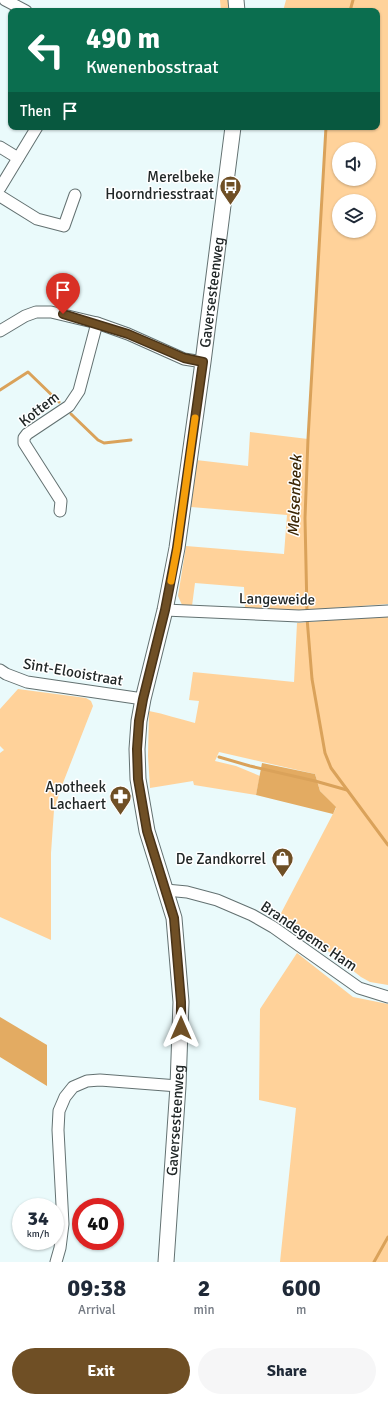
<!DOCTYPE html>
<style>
:root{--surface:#fff;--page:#f6f6f7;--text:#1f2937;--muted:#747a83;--accent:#6f4f25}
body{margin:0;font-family:Signika,sans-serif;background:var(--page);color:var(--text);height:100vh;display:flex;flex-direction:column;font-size:15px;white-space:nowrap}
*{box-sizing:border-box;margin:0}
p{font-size:13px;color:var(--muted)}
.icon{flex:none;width:22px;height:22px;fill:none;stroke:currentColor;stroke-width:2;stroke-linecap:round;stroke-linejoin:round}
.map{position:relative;height:1262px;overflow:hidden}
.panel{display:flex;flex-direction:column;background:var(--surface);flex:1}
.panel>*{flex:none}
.top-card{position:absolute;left:8px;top:8px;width:372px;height:122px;border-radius:8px;box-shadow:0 1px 3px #0004;background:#0b6e4f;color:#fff;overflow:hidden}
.buttons{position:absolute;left:332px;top:142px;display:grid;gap:8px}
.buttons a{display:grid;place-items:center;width:44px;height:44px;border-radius:50%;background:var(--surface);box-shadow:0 1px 3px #0004;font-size:20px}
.speed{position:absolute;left:12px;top:1198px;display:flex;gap:8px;font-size:20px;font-weight:700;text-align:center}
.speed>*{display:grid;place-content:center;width:52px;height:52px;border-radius:50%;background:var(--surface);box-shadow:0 1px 3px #0004;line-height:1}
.speed small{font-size:10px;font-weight:400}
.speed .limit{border:6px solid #d22;background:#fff;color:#111}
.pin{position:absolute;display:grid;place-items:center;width:34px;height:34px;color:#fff;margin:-41px -17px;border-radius:50% 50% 50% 0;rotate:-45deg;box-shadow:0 0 4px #0007}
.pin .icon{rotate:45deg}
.me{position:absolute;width:44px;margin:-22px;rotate:0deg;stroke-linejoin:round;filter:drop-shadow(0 0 3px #0008)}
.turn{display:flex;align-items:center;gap:14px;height:84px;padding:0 12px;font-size:18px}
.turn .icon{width:52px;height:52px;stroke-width:2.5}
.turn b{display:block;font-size:28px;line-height:34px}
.then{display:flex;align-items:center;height:38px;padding:0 12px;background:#0003;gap:8px;font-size:15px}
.eta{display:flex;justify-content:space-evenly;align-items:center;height:68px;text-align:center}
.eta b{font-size:24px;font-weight:700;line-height:28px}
.primary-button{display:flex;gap:8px;margin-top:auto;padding:8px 12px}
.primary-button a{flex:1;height:46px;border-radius:24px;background:var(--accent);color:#fff;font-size:16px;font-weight:700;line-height:46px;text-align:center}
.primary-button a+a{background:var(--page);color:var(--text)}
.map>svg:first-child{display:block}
.green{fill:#ffd29a;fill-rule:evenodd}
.forest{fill:#e3ab62}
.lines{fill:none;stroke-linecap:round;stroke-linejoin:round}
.stream{stroke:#daa25a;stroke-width:3}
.street-casing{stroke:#637171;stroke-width:13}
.secondary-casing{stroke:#637171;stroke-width:17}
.street{stroke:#fff;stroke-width:11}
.secondary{stroke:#fff;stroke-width:15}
.route-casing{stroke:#483318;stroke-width:10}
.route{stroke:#6f4f25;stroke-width:7}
.slow{stroke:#f59e0b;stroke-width:7}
.labels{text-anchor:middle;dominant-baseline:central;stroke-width:3;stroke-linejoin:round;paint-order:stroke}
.poi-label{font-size:15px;fill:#212727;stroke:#fff;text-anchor:end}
.street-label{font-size:15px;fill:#212727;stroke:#fff}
.water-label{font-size:16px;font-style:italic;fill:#3c2605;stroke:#fff}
</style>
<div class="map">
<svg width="388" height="1262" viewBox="0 0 388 1262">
<rect width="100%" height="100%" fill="#eafafb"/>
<g class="green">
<path d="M220,0h8l1,11h-8z"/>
<path d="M286,0h102v604l-81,6 -62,-1 -1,-22 -49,-4 -3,23 -10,-1 -4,-9 8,-50 98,8 3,-39 -96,-8 5,-47 52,6 2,-34 58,7 18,-312h51v-116h-94zM339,149h30v30h-30zM339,201h30v30h-30z"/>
<path d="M388,615v370l-18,-3 -9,-5 -29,-23 -53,-37 57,-109 -16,-17 -5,-17 -96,-22 -4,9 21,5 24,10 -4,19 -62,-10 -1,-4 -43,7 -2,-32 1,-45c16,3 30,8 46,12l4,-22 -10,-1 4,-28 101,10 3,-59z"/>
<path d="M18,689l68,9 5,3 2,5 -32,82 -7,22 -3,43v87l-51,-23v-164l4,-3 -4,-4v-37z"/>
<path d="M297,953l56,44 35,7v258h-108l16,-154 -37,-8 1,-91z"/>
</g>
<g class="forest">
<path d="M262,763l53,11 5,17 16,16 -3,7 -77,-19z"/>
<path d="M0,1017l47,28v41l-47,-29z"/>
</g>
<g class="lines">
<g class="stream">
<path d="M350,11l3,-11"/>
<path d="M0,390l28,-18 31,30"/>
<path d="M71,414l27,26 6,3 27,-3"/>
<path d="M307,612l-2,-94 3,-79 18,-312"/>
<path d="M307,618l5,61 13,74 6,15 57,77"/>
<path d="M219,757l31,9 65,15 32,9"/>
<path d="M374,1262l14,-25"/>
</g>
<defs>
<g id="street">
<path d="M5,0l21,11"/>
<path d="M0,147l18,11"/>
<path d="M0,188l37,-61"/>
<path d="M0,196l37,23 27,7 11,-31"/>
<path d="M0,331l25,-15 11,-4h15l46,11 31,11 56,25 19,3"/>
<path d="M60,511l1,-10 -37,-58v-5l3,-4 42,-28 10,-15 18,-68"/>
<path d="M165,610l134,6 89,-5"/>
<path d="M0,670l6,4 21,8 116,17"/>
<path d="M166,890l21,2 30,8 35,15 21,12 86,61 29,9"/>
<path d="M56,1262l4,-14 3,-24 -5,-94 1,-19 6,-14 8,-10 14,-6 13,-1 78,6"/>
</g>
<g id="secondary">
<path d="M236,0l1,11"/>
<path id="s1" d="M166,1262l12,-176 3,-84 -7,-84 -27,-87 -9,-52 -1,-30 2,-28 4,-22 22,-89 12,-62 26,-186 30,-235"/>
</g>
</defs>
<use href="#street" class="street-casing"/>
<use href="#secondary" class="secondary-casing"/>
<use href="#street" class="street"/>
<use href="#secondary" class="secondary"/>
</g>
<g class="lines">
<defs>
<path id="route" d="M63,314l65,20 56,24 19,4 -26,186 -12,62 -22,89 -4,22 -2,28 1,30 9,52 27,87 7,84v26"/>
</defs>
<use href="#route" class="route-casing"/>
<use href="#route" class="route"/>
<path class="slow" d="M171,581l6,-33 18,-130"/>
</g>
<defs>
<symbol id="bus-pin" viewBox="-11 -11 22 30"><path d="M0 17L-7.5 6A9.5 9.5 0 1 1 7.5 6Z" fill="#6f4f25" stroke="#fff"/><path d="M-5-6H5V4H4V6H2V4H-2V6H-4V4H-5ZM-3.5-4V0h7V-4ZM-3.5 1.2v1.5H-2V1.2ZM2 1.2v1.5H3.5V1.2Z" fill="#fff"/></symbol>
<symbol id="pharmacy-pin" viewBox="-11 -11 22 30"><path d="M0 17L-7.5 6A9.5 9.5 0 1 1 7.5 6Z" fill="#6f4f25" stroke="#fff"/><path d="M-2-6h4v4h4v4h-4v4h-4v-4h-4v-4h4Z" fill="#fff"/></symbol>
<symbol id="shop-pin" viewBox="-11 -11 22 30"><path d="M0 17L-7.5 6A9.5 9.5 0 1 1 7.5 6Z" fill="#6f4f25" stroke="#fff"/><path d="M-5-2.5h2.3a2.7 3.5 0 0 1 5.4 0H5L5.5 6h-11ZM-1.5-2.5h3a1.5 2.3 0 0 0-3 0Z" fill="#fff"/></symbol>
</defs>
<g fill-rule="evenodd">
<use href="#bus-pin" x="218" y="174" width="25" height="34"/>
<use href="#pharmacy-pin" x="108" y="784" width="25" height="34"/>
<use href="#shop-pin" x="270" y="846" width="25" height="34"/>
</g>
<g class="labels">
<g class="poi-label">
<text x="214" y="177">Merelbeke<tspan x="214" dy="17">Hoorndriesstraat</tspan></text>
<text x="106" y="787">Apotheek<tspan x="106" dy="17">Lachaert</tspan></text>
<text x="266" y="859">De Zandkorrel</text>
</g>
<g class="street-label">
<text stroke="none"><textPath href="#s1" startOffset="982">Gaversesteenweg</textPath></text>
<text transform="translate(39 409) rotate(-38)">Kottem</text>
<text transform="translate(277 599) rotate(1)">Langeweide</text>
<text transform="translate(73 672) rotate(10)">Sint-Elooistraat</text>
<text transform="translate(309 936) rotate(34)">Brandegems Ham</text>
<text stroke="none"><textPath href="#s1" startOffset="142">Gaversesteenweg</textPath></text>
</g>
<g class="water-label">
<text transform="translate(295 496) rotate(-88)">Melsenbeek</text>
</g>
</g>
</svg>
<div class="buttons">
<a><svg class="icon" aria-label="sound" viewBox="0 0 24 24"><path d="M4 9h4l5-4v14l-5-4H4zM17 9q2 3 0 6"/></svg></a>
<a><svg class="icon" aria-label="layers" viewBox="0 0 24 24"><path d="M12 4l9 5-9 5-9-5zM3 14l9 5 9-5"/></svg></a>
</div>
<div class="speed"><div>34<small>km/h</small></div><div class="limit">40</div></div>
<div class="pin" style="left:63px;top:314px;background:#d93025"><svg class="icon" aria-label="arrive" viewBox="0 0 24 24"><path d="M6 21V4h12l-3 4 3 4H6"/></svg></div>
<svg class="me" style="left:181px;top:1028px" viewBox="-20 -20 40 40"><path d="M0-17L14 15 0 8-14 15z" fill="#6f4f25" stroke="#fff" stroke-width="4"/></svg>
<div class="top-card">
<div class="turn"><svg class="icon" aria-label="left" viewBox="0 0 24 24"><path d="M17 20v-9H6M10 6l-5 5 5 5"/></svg><div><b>490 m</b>Kwenenbosstraat</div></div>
<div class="then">Then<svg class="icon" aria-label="arrive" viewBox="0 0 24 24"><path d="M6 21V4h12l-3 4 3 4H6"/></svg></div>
</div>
</div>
<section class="panel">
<div class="eta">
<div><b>09:38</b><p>Arrival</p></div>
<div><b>2</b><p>min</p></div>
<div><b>600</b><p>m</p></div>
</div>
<div class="primary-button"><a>Exit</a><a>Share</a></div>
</section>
